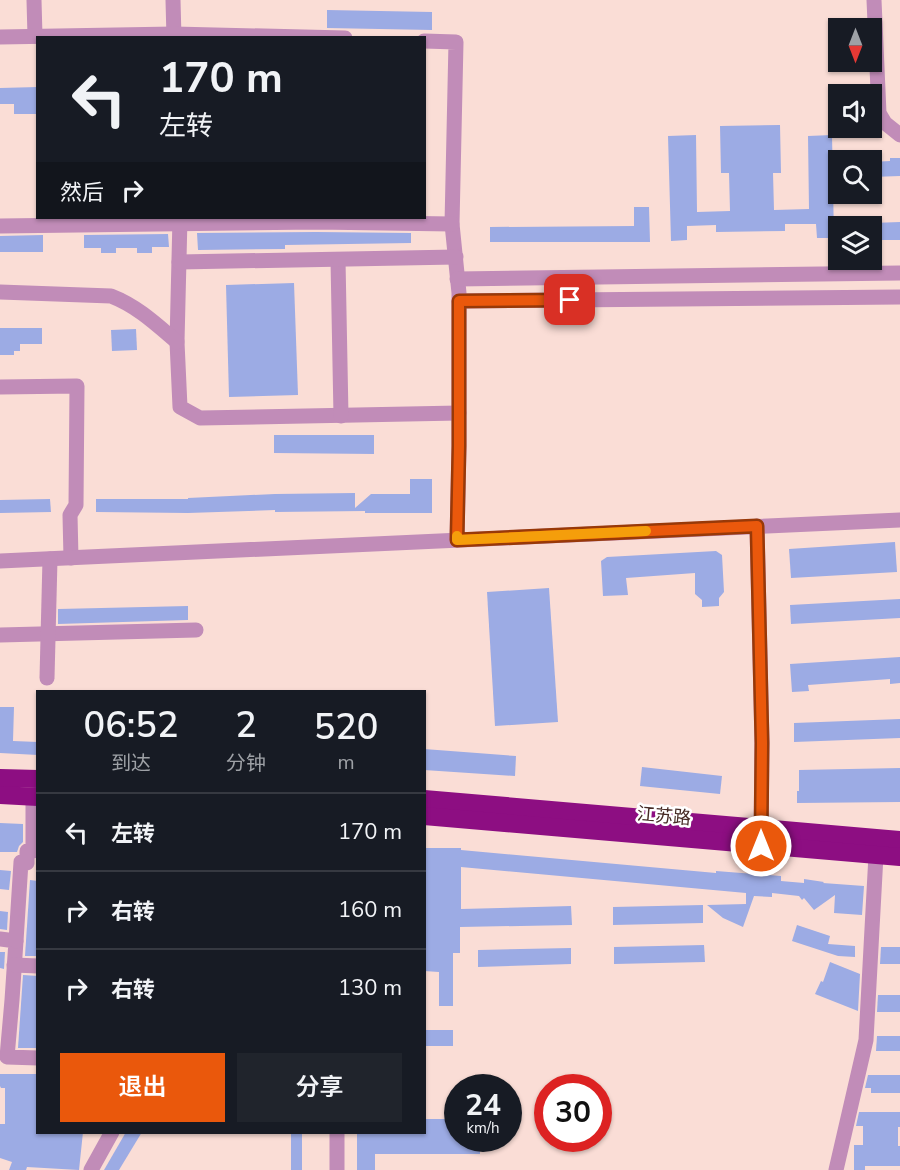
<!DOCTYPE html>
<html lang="zh">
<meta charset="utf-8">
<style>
:root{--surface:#171b24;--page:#20242c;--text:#f1f3f6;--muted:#9ea1a6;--line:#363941;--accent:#ea580c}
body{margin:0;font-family:"Nunito Sans","Noto Sans SC",sans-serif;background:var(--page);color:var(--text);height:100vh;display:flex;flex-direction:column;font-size:22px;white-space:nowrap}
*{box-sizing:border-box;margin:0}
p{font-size:20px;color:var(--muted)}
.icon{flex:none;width:33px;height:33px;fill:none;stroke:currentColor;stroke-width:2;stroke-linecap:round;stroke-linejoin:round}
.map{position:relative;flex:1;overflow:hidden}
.side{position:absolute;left:36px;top:690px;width:390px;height:444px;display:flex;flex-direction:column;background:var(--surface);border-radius:0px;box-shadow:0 2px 4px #0004}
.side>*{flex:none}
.guide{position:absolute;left:36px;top:36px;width:390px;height:183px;border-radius:0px;box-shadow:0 2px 4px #0004;background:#171b24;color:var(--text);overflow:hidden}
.needle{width:39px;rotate:180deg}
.fabs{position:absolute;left:828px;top:18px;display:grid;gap:12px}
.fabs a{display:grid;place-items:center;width:54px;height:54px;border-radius:0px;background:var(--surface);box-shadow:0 2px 4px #0004;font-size:30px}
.speed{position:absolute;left:444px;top:1074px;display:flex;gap:12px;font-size:30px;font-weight:700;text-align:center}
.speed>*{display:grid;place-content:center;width:78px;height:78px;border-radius:50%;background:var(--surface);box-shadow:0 2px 4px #0004;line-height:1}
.speed small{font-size:15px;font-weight:400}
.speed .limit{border:9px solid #d22;background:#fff;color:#111}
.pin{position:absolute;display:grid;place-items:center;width:51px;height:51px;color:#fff;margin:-26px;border-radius:12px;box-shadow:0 3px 9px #0006}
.me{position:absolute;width:66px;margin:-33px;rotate:0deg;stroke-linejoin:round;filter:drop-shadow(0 0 4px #0008)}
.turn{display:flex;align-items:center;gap:21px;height:126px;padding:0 24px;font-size:27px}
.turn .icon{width:78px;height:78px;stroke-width:2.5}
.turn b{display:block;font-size:42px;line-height:51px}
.then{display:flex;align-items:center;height:57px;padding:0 24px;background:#0003;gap:12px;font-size:22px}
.eta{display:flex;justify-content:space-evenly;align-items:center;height:102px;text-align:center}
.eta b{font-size:36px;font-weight:600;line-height:42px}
.action{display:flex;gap:12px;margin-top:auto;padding:12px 24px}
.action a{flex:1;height:69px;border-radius:0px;background:var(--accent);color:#fff;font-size:24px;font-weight:600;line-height:69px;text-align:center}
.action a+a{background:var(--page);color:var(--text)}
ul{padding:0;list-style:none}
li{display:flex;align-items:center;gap:18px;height:78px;padding:0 24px;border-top:2px solid var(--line)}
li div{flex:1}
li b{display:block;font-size:22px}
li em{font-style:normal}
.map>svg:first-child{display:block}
.building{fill:#9cabe4}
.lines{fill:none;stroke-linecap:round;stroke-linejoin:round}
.minor{stroke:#c18cb8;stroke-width:15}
.highway{stroke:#8d0e82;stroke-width:18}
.route-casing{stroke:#983908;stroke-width:15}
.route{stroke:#ea580c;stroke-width:10}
.slow{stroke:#f59e0b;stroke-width:10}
.labels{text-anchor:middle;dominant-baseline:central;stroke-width:5;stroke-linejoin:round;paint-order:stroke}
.street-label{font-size:18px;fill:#452a24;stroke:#fff}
</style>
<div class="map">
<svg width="900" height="1170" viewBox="0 0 900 1170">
<rect width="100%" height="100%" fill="#faddd6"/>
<g class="building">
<path d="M327,10l105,2v18l-105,-2z"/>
<path d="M38,87v27h-24v-10h-14v-16z"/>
<path d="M780,125l1,48h-8l1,37 35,-1 -1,-73 24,-1 2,103h-17l-1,-14h-31v7l-69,1v-7l-29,1v14l-16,1 -3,-105 28,-1 1,77 33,-1 -1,-38h-8l-1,-47z"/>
<path d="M890,158h10v18l-28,1v-15l18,-1z"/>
<path d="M634,207h15l1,35h-160v-15l144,-1z"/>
<path d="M900,222v18h-28v-17z"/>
<path d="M316,232l95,1v10l-126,2v4l-87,1 -1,-17z"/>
<path d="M168,234l1,13h-17v6h-15v-5h-21v5h-15v-5h-17v-13z"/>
<path d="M43,235v17h-43v-16z"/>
<path d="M294,283l4,112 -69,2 -3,-112z"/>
<path d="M0,328h42v16h-22v7h-6v4h-14z"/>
<path d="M136,329l1,21 -25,1 -1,-21z"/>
<path d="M274,435h100v19l-100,-1z"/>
<path d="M410,479h22v34h-67v-2l-90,1v-2l-87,3 -92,-1v-13h92v-1l87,-4 80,-1v15l16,-14h39z"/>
<path d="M50,499l1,13 -51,1v-13z"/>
<path d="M895,542l2,30 -106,6 -2,-29z"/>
<path d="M716,551l6,4 2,37 -5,6v8l-17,1v-7l-7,-6v-21l-69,5 2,17 -25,1 -2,-35 6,-4z"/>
<path d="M549,588l9,134 -63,4 -8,-134z"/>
<path d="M900,599v19l-109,6 -1,-19z"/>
<path d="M188,606v14l-130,4v-15z"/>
<path d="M900,657v26l-10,1v-5l-82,6 1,6 -17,1 -2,-28z"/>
<path d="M0,707h14l-1,34 25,1v13l-38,-2z"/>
<path d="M900,719v19l-106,4v-19z"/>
<path d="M424,749l92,7 -1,20 -91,-6z"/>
<path d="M642,767l80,9 -2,18 -80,-8z"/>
<path d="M900,768v34l-103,1v-12h2v-21z"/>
<path d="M0,823l23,1v18l-4,4 -2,6h-17z"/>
<path d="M424,848h37v2l255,23v-2l65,5v5l23,2v-4l20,3 -1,1 41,3 -2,29 -28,-2 1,-18 -21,15 -10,-12 -2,2 -3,-4 -27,-3v4l-18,-1 -11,31 -20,-9 -16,-13 39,-1v-11l-285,-26v42l110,-3 1,19 -112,2v26h-7v53h-14v-34l-15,-1z"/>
<path d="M0,870l11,1 -2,19 -9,-1z"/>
<path d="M30,880l8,1v75h-13z"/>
<path d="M703,905v18l-90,2v-18z"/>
<path d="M0,911l8,1 -1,18 -7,-1z"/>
<path d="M797,925l33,11 -2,8 27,2v11l-17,-1 -46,-15z"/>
<path d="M704,945l1,17 -91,2v-17z"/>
<path d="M881,947h19v17h-20z"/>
<path d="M571,948v16l-93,3v-17z"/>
<path d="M0,952h5l-1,17 -4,-1z"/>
<path d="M830,962l30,12 -2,37 -43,-17 6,-13 2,1z"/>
<path d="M23,975l15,1v72h-20z"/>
<path d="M878,995h22v17h-23z"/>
<rect x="424" y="1030" width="29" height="16"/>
<path d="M877,1036h23v15h-24z"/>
<path d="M0,1074h38v58h45l-4,38 -52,-3 -1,3h-17l3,-8 -12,-4v-34h5v-36h-4l-1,-2z"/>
<path d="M868,1075h32v18h-29v-5h-6z"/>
<path d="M859,1112h41v15h-2v19h2v20h-35v4h-11v-25h9v-19h-7z"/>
<path d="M424,1119h34v19h22v16h-105v16h-18v-38h67z"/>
<path d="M126,1132h16l-23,38h-15z"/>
<rect x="291" y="1132" width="11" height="38"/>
</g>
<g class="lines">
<g class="minor">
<path d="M34,0l1,36"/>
<path d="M173,0l1,38"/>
<path d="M874,0l5,113 6,10 15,12"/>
<path d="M0,37l174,-3 171,4"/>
<path d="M424,41l32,1 -4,182 7,69v153l-2,94"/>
<path d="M180,218l-3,124 3,65 20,11 259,-5"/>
<path d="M0,226l316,-4 136,2"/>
<path d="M338,260l3,156"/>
<path d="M179,262l277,-5"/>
<path d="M457,279l443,-6"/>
<path d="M0,292l111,4c26,10 45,28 66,46"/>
<path d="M459,301l441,-4"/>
<path d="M0,387l77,-1 -1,119 -6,10 1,43"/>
<path d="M757,526l5,217 -1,97"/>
<path d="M0,561l900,-41"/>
<path d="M0,635l196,-5"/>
<path d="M47,678l3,-119"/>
<path d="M0,939l16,2 -4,59 -5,57 31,1"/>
<path d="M16,941l5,-79 6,1v-12h6v-54"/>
<path d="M14,965l24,1"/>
<path d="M91,1170l21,-38"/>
<path d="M337,1170v-38"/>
<path d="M836,1170l30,-130 10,-185"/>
</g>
<g class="highway">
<path d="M0,778l38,1"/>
<path d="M0,795l38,2"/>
<path d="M424,799l476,41"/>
<path d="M424,816l476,41"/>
</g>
</g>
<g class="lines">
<defs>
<path id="route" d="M570,300l-111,1v145l-2,94 300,-14 5,217 -1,103"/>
</defs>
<use href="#route" class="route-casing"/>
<use href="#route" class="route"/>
<path class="slow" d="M457,536v4l189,-9"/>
</g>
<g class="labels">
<g class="street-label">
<text transform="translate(664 816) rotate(5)">江苏路</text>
</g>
</g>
</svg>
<div class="fabs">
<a><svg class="needle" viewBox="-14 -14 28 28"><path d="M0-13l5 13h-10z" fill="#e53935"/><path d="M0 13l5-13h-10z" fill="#9ea1a6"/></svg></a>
<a><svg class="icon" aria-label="sound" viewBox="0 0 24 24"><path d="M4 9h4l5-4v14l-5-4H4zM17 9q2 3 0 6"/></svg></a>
<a><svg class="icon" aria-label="search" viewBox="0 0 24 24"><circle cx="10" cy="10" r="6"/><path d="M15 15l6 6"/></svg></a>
<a><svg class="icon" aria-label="layers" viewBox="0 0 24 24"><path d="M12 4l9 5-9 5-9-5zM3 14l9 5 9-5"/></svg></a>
</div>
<div class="speed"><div>24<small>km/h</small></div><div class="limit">30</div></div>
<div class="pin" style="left:570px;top:300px;background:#d93025"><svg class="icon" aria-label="arrive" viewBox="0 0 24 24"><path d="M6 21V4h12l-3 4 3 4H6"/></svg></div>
<svg class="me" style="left:761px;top:846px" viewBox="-20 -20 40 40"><circle r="17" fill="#ea580c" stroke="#fff" stroke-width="3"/><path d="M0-11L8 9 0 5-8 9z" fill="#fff"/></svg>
<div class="guide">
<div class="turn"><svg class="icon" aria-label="left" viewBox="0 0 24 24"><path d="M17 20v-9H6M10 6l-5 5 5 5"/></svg><div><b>170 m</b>左转</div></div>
<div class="then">然后<svg class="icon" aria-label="right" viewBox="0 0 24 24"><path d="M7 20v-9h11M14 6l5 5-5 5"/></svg></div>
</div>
<section class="side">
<div class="eta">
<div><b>06:52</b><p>到达</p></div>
<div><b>2</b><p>分钟</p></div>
<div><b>520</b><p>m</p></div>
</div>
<ul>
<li><svg class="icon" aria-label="left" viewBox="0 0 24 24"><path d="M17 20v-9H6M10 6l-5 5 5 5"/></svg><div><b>左转</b></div><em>170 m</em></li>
<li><svg class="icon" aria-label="right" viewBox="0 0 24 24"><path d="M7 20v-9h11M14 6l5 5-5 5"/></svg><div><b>右转</b></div><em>160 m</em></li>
<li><svg class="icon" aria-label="right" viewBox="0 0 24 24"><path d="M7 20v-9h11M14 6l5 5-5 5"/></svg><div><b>右转</b></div><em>130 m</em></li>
</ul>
<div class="action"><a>退出</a><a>分享</a></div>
</section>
</div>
